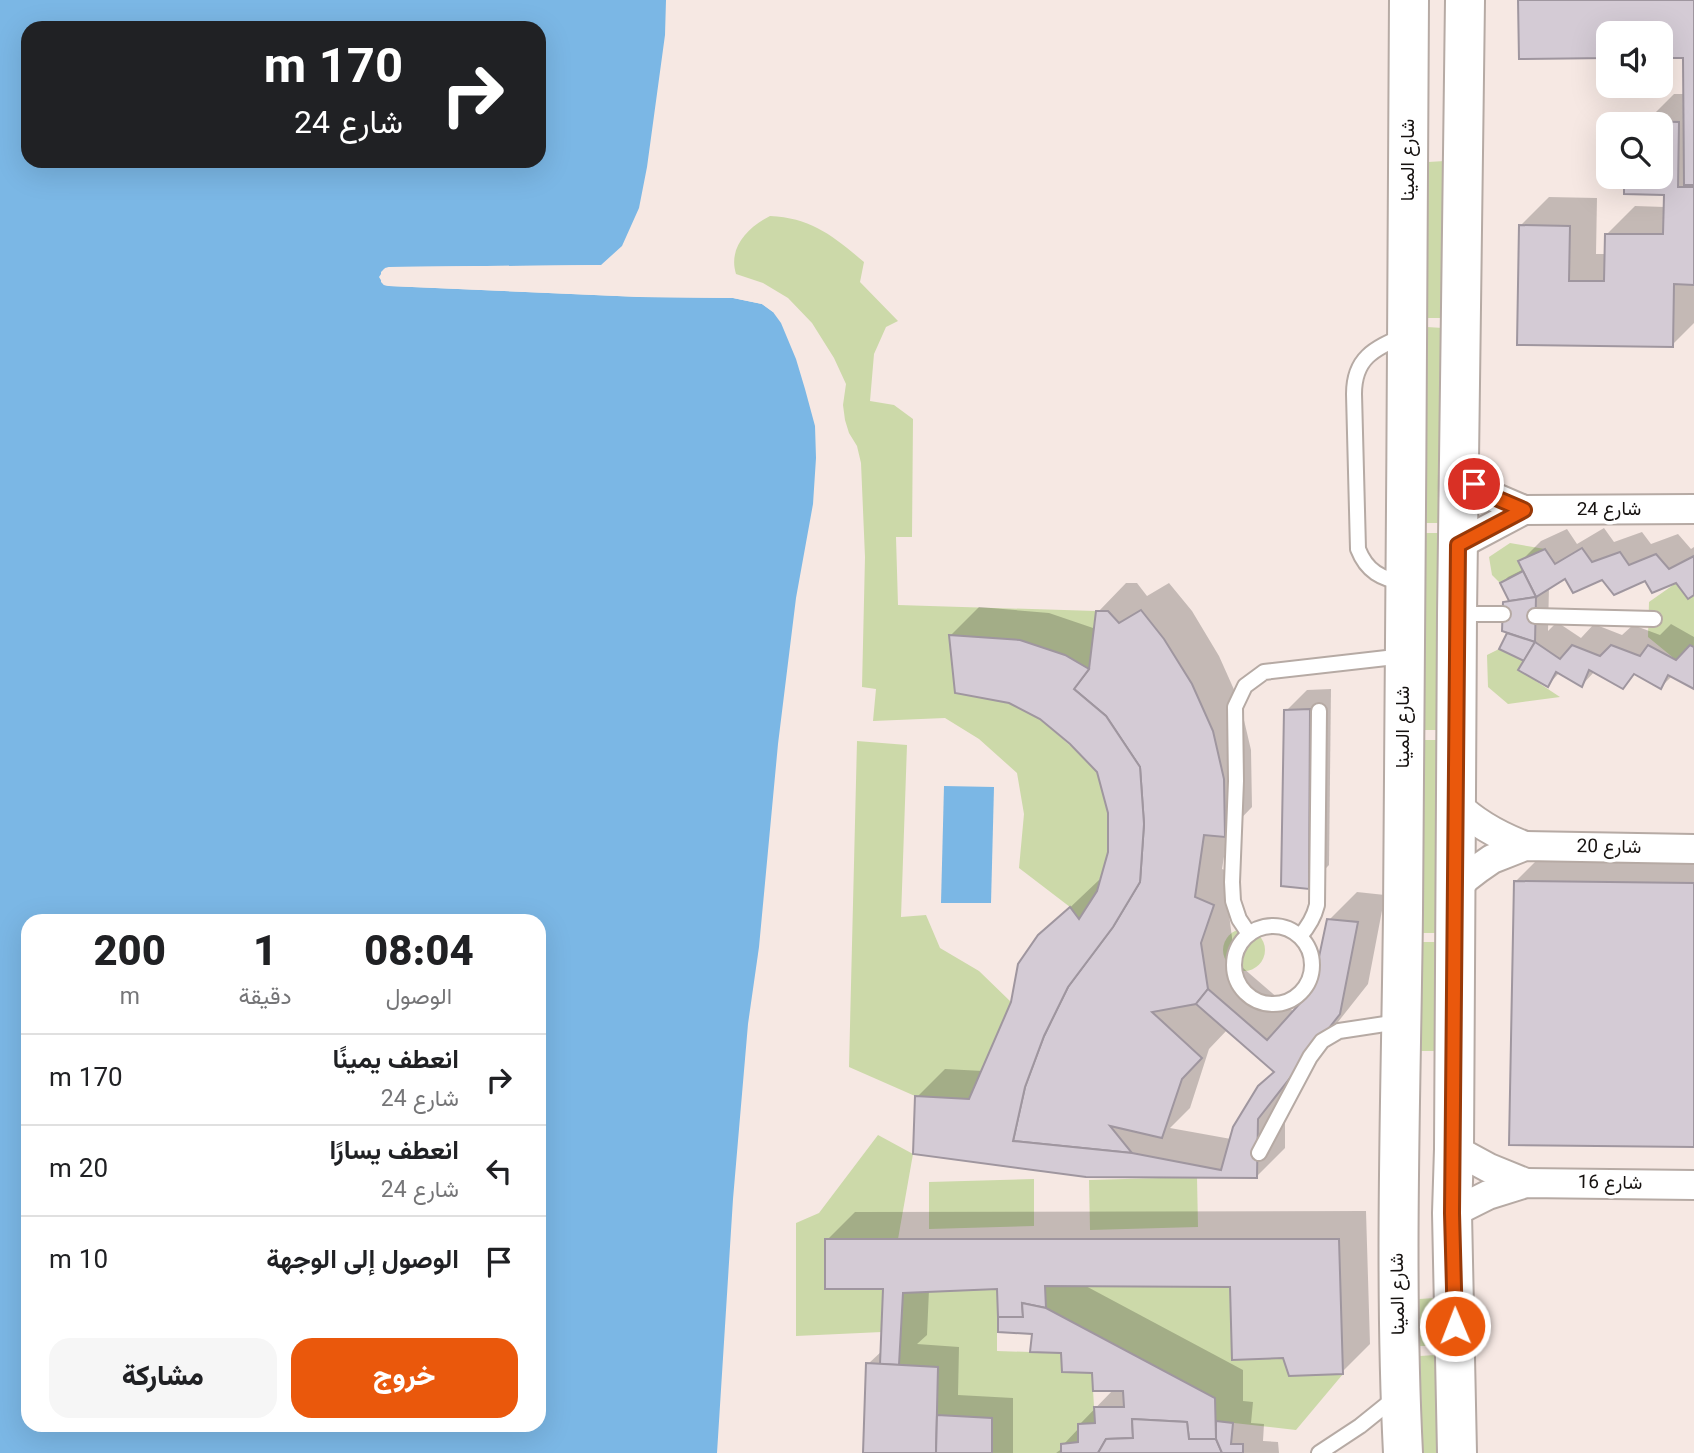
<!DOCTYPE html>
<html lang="ar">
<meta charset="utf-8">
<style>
:root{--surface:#fff;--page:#f6f6f6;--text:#202124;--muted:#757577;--line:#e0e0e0;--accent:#ea580c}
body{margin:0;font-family:Georgia,Vazirmatn,serif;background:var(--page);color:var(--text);direction:rtl;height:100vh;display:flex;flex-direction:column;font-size:26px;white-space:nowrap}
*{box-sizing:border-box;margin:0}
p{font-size:23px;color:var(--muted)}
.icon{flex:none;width:38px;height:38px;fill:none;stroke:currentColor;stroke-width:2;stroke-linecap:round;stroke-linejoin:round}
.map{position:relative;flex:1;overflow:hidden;direction:ltr}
.side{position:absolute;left:21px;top:914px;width:525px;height:518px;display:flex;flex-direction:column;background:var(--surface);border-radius:21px;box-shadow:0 7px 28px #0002;direction:rtl}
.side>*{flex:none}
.banner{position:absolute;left:21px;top:21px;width:525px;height:147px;border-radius:21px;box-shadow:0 7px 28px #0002;direction:rtl;background:#202124;color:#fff;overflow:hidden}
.controls{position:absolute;left:1596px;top:21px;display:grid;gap:14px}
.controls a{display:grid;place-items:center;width:77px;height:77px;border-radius:14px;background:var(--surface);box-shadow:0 7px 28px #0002;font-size:35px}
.pin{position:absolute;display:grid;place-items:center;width:60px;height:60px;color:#fff;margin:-30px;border:4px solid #fff;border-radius:50%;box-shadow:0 2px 7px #0007}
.me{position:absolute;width:77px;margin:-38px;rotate:359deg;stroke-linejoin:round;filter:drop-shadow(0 0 5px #0008)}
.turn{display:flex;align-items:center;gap:24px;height:147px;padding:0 28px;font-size:32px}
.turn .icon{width:91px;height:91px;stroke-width:2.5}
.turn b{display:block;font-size:49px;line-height:60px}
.eta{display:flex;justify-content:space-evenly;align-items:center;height:119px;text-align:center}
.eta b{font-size:42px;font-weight:800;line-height:49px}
.cta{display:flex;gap:14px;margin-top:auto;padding:14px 28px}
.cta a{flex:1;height:80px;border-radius:21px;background:var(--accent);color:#fff;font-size:28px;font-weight:800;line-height:80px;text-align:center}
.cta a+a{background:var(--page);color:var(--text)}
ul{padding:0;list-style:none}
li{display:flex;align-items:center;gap:21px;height:91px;padding:0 28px;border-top:2px solid var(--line)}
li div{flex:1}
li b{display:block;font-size:26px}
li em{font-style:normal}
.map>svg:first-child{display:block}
.green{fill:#ccd9a9}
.water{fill:#7bb7e5;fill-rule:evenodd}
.pier{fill:#f6e8e3}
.shadow{fill:#0003;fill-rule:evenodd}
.building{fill:#d4cbd5;stroke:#9f969f;stroke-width:2}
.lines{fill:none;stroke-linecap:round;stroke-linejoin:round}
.lane-casing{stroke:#b6aaa4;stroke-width:18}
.street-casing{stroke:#b6aaa4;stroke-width:32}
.secondary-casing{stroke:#b6aaa4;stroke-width:42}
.lane{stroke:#fff;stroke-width:14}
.street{stroke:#fff;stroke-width:28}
.secondary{stroke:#fff;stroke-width:38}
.route-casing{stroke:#983908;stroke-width:18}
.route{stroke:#ea580c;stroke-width:12}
.labels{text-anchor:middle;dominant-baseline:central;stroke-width:7;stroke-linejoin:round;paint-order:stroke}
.street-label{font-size:19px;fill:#161210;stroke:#fff}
</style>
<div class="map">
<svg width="1694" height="1453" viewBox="0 0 1694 1453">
<rect width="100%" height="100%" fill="#f6e8e3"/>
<g class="green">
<path d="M1445,161l-2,157h-16l1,-156z"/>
<path d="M770,216c42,2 63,20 94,46l-4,20 38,39 -12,6 -12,27 -4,47 24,4 19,14 -1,118h-16l2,68 198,6 -7,58 -24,-14 -45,-15 -71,-5 6,58 54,10 31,16 34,30 23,23 11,41v39l-11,39 -18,28 -9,-12 -51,-39 5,-54 -7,-41 -38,-34 -34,-21 -72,3 3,-32 -14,-2 3,-130 -4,-94 -4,-17 -8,-13 -4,-13 -2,-15 3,-21 -12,-26 -22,-35 -24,-25 -25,-15 -27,-9c-8,-26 11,-46 34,-58z"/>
<path d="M1427,327l16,1 -2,195h-16z"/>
<path d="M1424,533h17l-2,197h-16z"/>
<path d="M1510,543l35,6 -27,12 5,10 -23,12 -8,-8 -3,-18z"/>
<path d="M1676,583l12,16 6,-4v52l-4,-2 -14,15 -28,-23 1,-35z"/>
<path d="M1499,649l25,12 -5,9 41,27 -52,7 -20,-17 -1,-32z"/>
<path d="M1422,740h17l-2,193h-15z"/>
<path d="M857,741l50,4 -6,172 25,-2 14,33 39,23 32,31 -42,97 -54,-3 -66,-29z"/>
<circle cx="1244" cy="950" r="21"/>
<path d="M1421,942h16l-1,109h-16z"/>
<path d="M878,1135l35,19 -15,85h-73v50h58l-1,43 -86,4v-113l23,-10z"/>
<path d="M1197,1177l1,50 -108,3 -1,-50z"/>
<path d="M1034,1179v47l-105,3v-47z"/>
<path d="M1045,1286l185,1 2,73 51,-2 6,18 54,-2 -47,56 -80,-9 -1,-23 -169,-90z"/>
<path d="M997,1289v62l64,2 1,19 30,1 3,50 -17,1v18l-17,2v9h-69v-35l-55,-3 1,-48 -39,-2 4,-72z"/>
<path d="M1435,1298l1,48h-16l-1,-47z"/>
<path d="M1435,1355l4,98h-16l-3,-97z"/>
</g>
<g class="water">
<path d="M0,0h666l-1,35 -18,132 -8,41 -17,38 -21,19 -211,2 -6,2 -3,3v10l3,3 5,1 251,11 93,1 29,6 11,8 8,11 15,36 9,30 10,37 1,32 -3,46 -17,94 -18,146 -19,203 -11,77 -15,175 -16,254h-717zM28,28h511v133h-511zM28,920h511v504h-511z"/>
<path d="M944,786l50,1 -3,116h-50z"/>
</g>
<path class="pier" d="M601,265h5l-5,3 -211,2 -3,1 -4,6 3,5 4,1 250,10 93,2 31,6 10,7 -1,4 -11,-8 -29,-6 -93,-1 -251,-11 -5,-1 -5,-8 6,-9 4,-1z"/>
<g class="shadow">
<path d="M1520,0h174v323l-22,22 -154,-2 3,-118 28,-28 48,1 -1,56h11v-20l28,-28 30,1v-14h-40l1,-16h35v-53h-15v-2l28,-28h11v-38h-24v-23h-53v24l-88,1z"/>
<path d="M1604,528l10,14 28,-10 9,12 27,-10 13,15 3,-2v46l-18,-12 -110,-4 -17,10 -1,44 9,-9 24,16 13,-14 28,11 11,-10 27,10 11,-11 23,13v50l-22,-11 -11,11 -25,-14 -13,14 -28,-16 -13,14 -22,-13 -12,13 -22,-25 -25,-12 9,-16 -5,-29 5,-4 -8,-16 6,-6 16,-8 -4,-7 21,-21 26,-12 10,15z"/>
<path d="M1126,583h11l10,13 22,-13 23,28 27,45 21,47 11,47 1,57 -24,25 -6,37 19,7 -12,38 6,47 59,51 19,-21 16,-71 28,-28 28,3 -17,89 -83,105v59l-28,28 -171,-1 -169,-78 28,-28 38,2 57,-135 59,-56 2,3 9,-31v-40l-11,-41 -28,-28 -120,-108 28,-28 70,6 47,16 2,-17zM1228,1029l47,42 -44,68 -61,-11 20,-20 19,-59z"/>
<path d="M1331,689l-2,176 -21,22 -22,-176 21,-21z"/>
<path d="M1543,854l151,2v289l-179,-263z"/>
<path d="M1366,1211l4,133 -28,28 -58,-16 -53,-71 -149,-1 161,86v31l10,1 -2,21 13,1 -1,17 15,1 1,11h-223l7,-5v-3l16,-17v-3l35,-36 -20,-18 -60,-38 -36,-46 -69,3 -2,45 -10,9 42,3 -1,48 55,3v55h-148l3,-89 15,-14 2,-63 -58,-47 28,-28z"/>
</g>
<g class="building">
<path d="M1518,0h176v185h-10l-1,-127h-22v-25h-53v25l-89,1z"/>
<path d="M1644,121l35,1 -1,65h16v98l-20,-1 -1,63 -156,-2 2,-120 51,1 -1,55h35l1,-47h58l1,-39 -40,-1v-17h37v-53h-17z"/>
<path d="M1582,548l10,14 28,-10 9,13 27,-11 13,15 25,-13v39l-6,4 -12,-16 -24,10 -7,-12 -31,14 -12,-15 -29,13 -8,-14 -29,18 -18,-36 27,-12 10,15z"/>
<path d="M1523,571l13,26 -27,4 -9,-18z"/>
<path d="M1536,597l-1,45 -33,-11 1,-29z"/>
<path d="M1141,610l23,29 28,45 21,47 11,48 1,58 -21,-2 -9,62 19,8 -13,38 7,46 -12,15 -44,8 50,46 -20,21 -20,59 -52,-12 22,27 -119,-12 12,-54 19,-51 24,-49 45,-60 27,-45 4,-58 -4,-57 -34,-51 -32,-27 15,-20 7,-58h12l11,12z"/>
<path d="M1507,633l28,9 -11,19 -25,-12z"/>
<path d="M949,635l71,5 45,15 24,14 -15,20 32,27 34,51 4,57 -4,58 -27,45 -45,60 -24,49 -19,51 -12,54 119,12 89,17 12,-43 25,-41 16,-14 -78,-68 12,-15 59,51 45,-50 15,-71 31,3 -18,92 -82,105 -1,59 -171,-1 -173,-23 2,-58 54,3 42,-97 7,-38 20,-29 32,-28 9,12 18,-28 11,-39v-39l-11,-41 -27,-28 -30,-25 -31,-16 -54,-10z"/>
<path d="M1535,642l25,17 12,-14 28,11 11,-11 29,11 8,-11 28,15 14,-15 4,2v42l-26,-14 -7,14 -27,-15 -11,15 -34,-19 -7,17 -26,-15 -8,15 -30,-17z"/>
<path d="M1310,709l-1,180 -28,-3 3,-176z"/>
<path d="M1514,881l180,2v264l-185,-2z"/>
<path d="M825,1239h514l4,135 -54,2 -6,-18 -51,2 -2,-73 -185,-1 1,22 -24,-5 1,14h-25l-1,-28 -94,4 -4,72 -19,-1 3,-75h-58z"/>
<path d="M1022,1303l24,5 169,90 1,41h-27l-2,-17 -55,-3 1,19 -27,1 -8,14h-37v-9l17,-2v-18l17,-1 -1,-16h30l-1,-16h-30l-1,-18 -30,-1 -1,-19 -31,-1 2,-18 -34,-2v-15h25z"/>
<path d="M866,1363l72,4 -2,86h-73z"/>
<path d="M937,1415l55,3v35h-56z"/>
<path d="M1132,1419l55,3 2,17h27l6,14h-124l8,-14 27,-1z"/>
<path d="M1216,1421l17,2 -2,21h12v9h-21l-6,-14z"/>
</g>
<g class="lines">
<defs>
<g id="lane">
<path d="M1403,583c-22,-5 -36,-11 -45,-34l-4,-155c0,-36 20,-45 49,-58"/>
<path d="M1459,614h44"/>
<path d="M1535,616l119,3"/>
<circle cx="1273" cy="965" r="39"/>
<path d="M1249,934l-10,-15 -6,-18 -1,-19 4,-101 -1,-74 10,-21 19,-14 140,-16"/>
<path d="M1300,936c9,-10 14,-19 17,-31l2,-194"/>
<path d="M1259,1153l51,-96 12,-16 17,-10 59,-9"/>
<path d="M1319,1453l41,-27 36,-29"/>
</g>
<g id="street">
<path d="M1459,472l30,23 35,15 170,-1"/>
<path d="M1458,545l66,-35"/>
<path d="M1456,804c20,20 43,32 69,42"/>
<path d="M1455,890l11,-12 13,-10 13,-9 33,-13 169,3"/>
<path d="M1454,1149l35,19 37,15"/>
<path d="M1452,1213l36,-18 38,-12 168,2"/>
</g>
<g id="secondary">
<path d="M1403,1453c-9,-180 -2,-360 0,-540 2,-304 5,-609 6,-913"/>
<path d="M1457,1453l-5,-240 2,-64 3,-535 8,-614"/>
</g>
</defs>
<use href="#lane" class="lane-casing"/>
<use href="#street" class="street-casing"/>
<use href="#secondary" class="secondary-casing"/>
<use href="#lane" class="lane"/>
<use href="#street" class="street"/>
<use href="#secondary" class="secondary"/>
</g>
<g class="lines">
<defs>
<path id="route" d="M1455,1326l-3,-113 6,-668 66,-35 -35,-15 -15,-11"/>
</defs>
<use href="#route" class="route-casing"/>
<use href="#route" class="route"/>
</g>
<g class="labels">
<g class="street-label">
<text transform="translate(1409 160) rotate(-90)">شارع المينا</text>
<text x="1609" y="510">شارع 24</text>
<text transform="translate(1404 727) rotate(-90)">شارع المينا</text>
<text transform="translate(1609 848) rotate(1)">شارع 20</text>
<text transform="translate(1610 1184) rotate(1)">شارع 16</text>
<text transform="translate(1399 1294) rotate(-91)">شارع المينا</text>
</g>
</g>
</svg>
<div class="controls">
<a><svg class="icon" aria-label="sound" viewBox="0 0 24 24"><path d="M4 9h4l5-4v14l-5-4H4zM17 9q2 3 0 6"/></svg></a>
<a><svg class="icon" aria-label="search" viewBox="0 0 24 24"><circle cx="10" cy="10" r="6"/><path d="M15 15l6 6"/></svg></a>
</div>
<div class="pin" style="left:1474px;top:484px;background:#d93025"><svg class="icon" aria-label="arrive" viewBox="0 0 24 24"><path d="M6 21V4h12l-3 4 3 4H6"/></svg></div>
<svg class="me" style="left:1455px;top:1326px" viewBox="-20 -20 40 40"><circle r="17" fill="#ea580c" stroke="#fff" stroke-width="3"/><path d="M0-11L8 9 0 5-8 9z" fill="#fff"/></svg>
<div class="banner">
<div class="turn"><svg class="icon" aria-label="right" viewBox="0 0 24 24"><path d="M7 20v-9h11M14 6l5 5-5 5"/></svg><div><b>170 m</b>شارع 24</div></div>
</div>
<section class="side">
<div class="eta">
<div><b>08:04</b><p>الوصول</p></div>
<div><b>1</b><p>دقيقة</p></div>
<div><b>200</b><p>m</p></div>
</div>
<ul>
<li><svg class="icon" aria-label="right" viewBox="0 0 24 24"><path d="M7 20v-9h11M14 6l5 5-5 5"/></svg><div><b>انعطف يمينًا</b><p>شارع 24</p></div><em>170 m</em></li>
<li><svg class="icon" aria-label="left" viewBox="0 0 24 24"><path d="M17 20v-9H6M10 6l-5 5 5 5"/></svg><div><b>انعطف يسارًا</b><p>شارع 24</p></div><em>20 m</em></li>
<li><svg class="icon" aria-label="arrive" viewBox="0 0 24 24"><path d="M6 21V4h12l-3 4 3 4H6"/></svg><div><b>الوصول إلى الوجهة</b></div><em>10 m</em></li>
</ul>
<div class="cta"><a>خروج</a><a>مشاركة</a></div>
</section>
</div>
